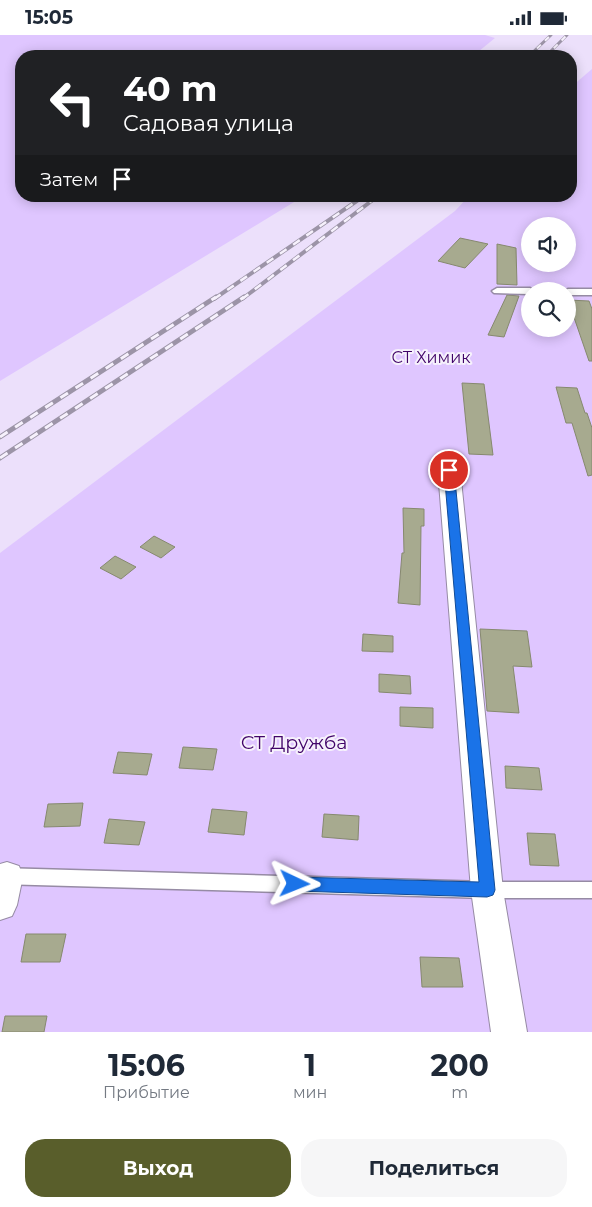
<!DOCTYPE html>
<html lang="ru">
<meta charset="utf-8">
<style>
:root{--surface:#fff;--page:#f6f6f7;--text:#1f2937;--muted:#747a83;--accent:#595e2b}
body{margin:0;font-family:Montserrat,sans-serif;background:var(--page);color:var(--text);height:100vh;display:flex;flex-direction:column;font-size:19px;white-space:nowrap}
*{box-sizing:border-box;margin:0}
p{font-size:16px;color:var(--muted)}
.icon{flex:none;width:28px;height:28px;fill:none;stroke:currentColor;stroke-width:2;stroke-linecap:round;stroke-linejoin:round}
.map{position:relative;height:997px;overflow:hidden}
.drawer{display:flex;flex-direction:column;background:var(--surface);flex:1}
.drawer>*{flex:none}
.banner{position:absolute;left:15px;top:15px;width:562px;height:152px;border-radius:20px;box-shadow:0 2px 12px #0003;background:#202124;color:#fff;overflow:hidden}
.tools{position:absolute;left:521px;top:182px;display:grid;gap:10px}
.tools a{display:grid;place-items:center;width:55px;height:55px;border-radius:50%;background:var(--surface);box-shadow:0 2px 12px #0003;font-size:25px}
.pin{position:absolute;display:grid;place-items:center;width:42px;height:42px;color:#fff;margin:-21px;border:2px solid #fff;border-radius:50%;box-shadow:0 1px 5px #0007}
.me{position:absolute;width:55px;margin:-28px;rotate:92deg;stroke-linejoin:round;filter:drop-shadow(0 0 4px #0008)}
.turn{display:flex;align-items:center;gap:18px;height:105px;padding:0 25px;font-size:22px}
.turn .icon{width:65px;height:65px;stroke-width:2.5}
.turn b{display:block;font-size:35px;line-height:42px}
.then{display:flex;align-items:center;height:48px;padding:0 25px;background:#0003;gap:10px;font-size:19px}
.eta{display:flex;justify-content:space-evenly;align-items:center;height:85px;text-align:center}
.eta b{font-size:30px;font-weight:700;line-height:35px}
.button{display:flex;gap:10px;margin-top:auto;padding:10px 25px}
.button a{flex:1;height:58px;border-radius:20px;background:var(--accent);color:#fff;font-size:20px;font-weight:700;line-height:58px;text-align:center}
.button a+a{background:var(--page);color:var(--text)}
.status{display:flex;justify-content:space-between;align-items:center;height:35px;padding:0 25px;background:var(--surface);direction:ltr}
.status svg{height:14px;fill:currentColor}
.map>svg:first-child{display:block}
.green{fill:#dfc6ff;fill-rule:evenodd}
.building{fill:#a7aa8f;stroke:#86896f}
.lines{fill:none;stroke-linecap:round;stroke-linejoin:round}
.service-casing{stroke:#968ba4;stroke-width:3}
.minor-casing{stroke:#968ba4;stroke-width:2}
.service{fill:#fff;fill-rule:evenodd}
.minor{fill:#fff;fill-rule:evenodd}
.rail-far2-casing{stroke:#9c94a7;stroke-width:3}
.rail-far1-casing{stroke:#9c94a7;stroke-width:4}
.rail-casing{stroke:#9c94a7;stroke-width:5}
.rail-far2{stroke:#f6f1fc;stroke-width:2;stroke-dasharray:5.5;stroke-linecap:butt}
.rail-far1{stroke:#f6f1fc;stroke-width:2.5;stroke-dasharray:8;stroke-linecap:butt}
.rail{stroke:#f6f1fc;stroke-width:3;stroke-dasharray:9;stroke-linecap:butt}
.route{fill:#1a73e8;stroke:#114b97}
.labels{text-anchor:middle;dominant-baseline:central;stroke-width:4;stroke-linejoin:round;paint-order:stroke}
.park-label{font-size:16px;fill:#410469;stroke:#f6f1fc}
.near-park-label{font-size:19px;fill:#410469;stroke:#f6f1fc}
</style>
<div class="status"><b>15:05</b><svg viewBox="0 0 49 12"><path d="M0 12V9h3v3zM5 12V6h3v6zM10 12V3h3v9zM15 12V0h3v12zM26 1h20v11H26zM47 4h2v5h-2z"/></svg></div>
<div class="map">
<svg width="592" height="997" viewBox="0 0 592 997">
<rect width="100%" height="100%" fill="#ece0fb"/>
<g class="green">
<path d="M0,0h485l10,3 -22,18h-452v140h283l-304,185z"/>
<path d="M592,34v963h-592v-479l455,-342 14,-15h102v-109zM530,191h38v38h-38zM530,256h38v38h-38z"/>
</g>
<g class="building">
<path d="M460,203l28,6 -23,24 -27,-7z"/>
<path d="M497,209l19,4 1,37 -20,-1z"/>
<path d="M507,260l12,1 -15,41 -16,-2z"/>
<path d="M568,265l21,1 3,8v52h-3z"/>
<path d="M462,348l22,1 9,71 -24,-1z"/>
<path d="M556,352l21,1 8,25h2l5,15v47l-4,1 -16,-53h-6z"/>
<path d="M403,473l21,1v17h-3l-1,79 -22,-2 4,-50h2z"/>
<path d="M154,501l21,11 -14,11 -21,-11z"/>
<path d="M115,521l21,11 -15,12 -21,-11z"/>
<path d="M480,594l47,2 5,36 -19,-1 6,47 -32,-2z"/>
<path d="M363,599l30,2v16l-31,-1z"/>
<path d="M379,639l31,2 1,18 -32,-2z"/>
<path d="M400,672l33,1v20l-33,-2z"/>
<path d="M183,712l34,2 -4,21 -34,-2z"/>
<path d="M118,717l34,2 -5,21 -34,-2z"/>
<path d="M505,731l34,2 3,22 -36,-2z"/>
<path d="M83,768l-3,23 -36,1 4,-23z"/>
<path d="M212,774l35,3 -3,23 -36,-3z"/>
<path d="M324,779l35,2 -1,24 -36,-3z"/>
<path d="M109,784l36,3 -6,23 -35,-2z"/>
<path d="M527,798l28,1 4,32 -29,-1z"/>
<path d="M26,899h40l-6,28h-39z"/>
<path d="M420,922l39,1 4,29h-41z"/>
<path d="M5,981h42l-3,16h-42z"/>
</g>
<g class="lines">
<defs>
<g id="service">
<path d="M497,253h33l5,3h-5v3l-36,-1 -2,-2z"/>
<path d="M592,254v6h-24v-4h-4l4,-2z"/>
<path d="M0,833l487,14h105v16h-105l-487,-14z"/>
</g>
<g id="minor">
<path d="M449,428l8,2 3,5 43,420 24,142h-36l-20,-142 -33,-420 3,-5z"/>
<path d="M7,827l12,4 4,10 -6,29 -5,11 -12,4v-56z"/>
</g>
</defs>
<use href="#service" class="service-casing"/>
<use href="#minor" class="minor-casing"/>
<use href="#service" class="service"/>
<use href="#minor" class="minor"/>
<defs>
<g id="rail-far2">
<path d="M529,21l22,-21"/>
<path d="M546,21l21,-21"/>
</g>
<g id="rail-far1">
<path d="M214,264l150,-103"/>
<path d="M242,264l136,-103"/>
</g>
<g id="rail">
<path d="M0,402l216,-140"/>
<path d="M0,423l244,-161"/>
</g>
</defs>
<use href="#rail-far2" class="rail-far2-casing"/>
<use href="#rail-far1" class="rail-far1-casing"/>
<use href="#rail" class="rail-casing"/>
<use href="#rail-far2" class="rail-far2"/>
<use href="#rail-far1" class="rail-far1"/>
<use href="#rail" class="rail"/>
</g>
<path class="route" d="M449,432l5,3 41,420 -2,5 -6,2 -192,-6 -6,-2 -2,-5 2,-5 6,-2 184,5 -35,-412z"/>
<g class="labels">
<g class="park-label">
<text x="431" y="322">СТ Химик</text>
</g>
<g class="near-park-label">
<text x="294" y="707">СТ Дружба</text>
</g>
</g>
</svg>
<div class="tools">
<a><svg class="icon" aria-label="sound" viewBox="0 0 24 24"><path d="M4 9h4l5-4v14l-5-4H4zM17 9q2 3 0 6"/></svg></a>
<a><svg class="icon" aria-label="search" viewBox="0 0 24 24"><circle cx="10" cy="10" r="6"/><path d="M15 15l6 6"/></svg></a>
</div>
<div class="pin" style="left:449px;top:435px;background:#d93025"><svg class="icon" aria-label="arrive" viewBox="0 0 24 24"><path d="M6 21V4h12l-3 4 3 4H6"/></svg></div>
<svg class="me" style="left:295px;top:849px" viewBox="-20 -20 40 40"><path d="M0-17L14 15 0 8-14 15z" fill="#1a73e8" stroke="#fff" stroke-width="4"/></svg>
<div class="banner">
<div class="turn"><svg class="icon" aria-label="left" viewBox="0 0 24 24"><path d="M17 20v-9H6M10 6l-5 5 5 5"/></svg><div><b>40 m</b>Садовая улица</div></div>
<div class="then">Затем<svg class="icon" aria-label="arrive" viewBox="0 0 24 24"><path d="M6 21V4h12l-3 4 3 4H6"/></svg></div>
</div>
</div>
<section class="drawer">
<div class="eta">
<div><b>15:06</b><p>Прибытие</p></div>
<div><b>1</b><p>мин</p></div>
<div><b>200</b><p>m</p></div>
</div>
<div class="button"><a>Выход</a><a>Поделиться</a></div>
</section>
